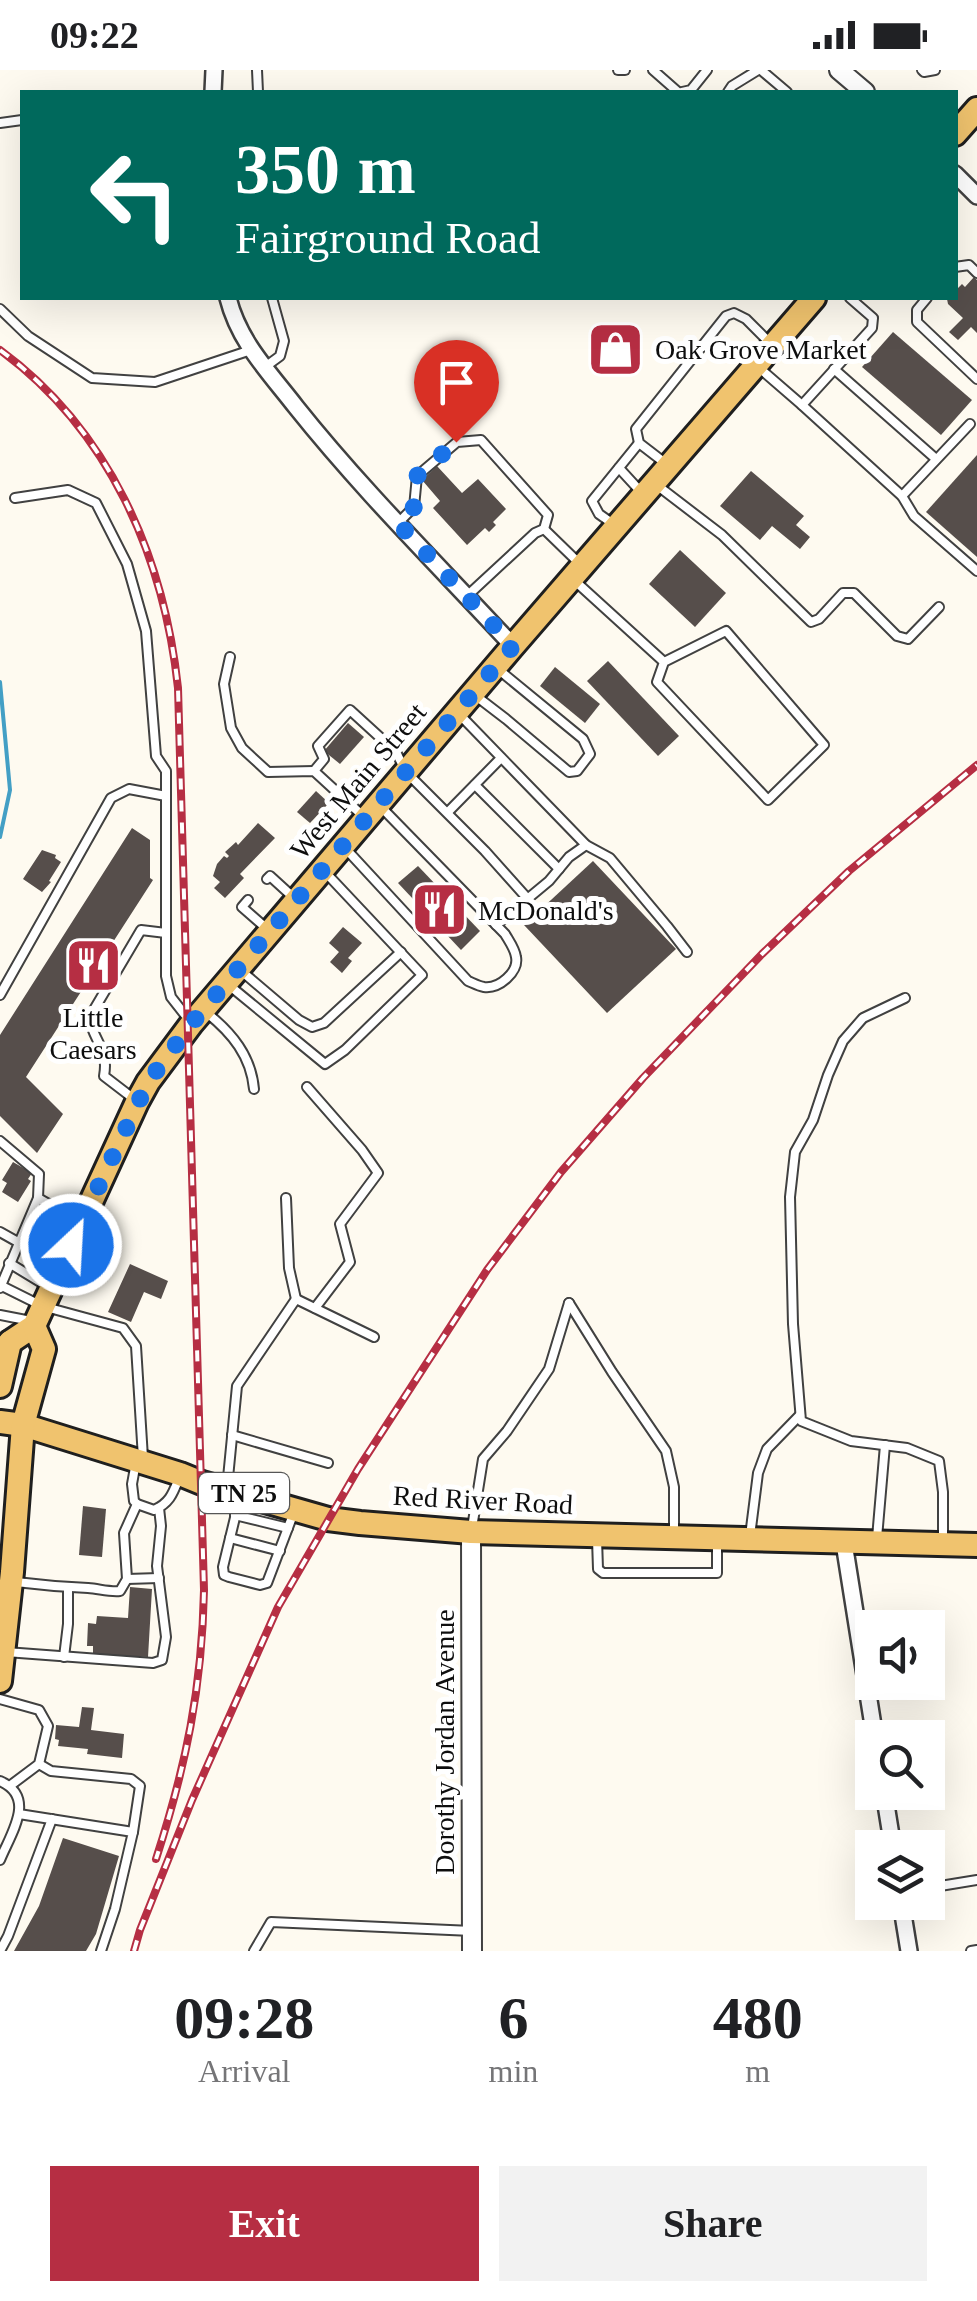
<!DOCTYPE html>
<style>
:root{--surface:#fff;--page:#f2f2f2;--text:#202124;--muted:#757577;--accent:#b62e43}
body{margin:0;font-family:Georgia,serif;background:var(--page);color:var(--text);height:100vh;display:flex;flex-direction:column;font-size:38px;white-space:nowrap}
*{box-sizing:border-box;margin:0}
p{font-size:32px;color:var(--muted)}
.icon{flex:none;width:55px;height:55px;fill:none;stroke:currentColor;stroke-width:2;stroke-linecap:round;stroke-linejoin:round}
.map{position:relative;height:1881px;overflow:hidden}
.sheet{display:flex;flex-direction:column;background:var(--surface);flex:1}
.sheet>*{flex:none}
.top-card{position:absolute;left:20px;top:20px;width:938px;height:210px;border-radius:0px;box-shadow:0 10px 40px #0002;background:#00695c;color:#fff;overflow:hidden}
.buttons{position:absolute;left:855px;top:1540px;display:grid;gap:20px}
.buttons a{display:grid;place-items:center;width:90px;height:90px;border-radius:0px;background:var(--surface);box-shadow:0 10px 40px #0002;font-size:50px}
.pin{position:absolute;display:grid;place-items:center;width:85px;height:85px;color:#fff;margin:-102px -42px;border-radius:50% 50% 50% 0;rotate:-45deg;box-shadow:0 0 10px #0007}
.pin .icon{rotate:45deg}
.me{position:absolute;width:110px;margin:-55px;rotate:25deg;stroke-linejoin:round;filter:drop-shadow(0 0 8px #0008)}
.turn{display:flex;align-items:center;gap:35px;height:210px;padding:0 50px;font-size:45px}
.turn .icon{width:130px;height:130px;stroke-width:2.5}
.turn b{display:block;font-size:70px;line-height:85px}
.eta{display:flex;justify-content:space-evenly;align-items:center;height:170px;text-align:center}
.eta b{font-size:60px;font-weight:700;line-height:70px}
.cta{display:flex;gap:20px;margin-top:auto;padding:20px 50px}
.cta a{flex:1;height:115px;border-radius:0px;background:var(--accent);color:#fff;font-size:40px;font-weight:700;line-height:115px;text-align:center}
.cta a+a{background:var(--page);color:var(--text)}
.status{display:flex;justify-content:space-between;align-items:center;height:70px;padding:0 50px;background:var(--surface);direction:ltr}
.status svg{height:28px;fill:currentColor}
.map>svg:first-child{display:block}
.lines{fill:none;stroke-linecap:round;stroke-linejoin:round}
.stream{stroke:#439fc5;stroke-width:4}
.building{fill:#564e4b}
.service-casing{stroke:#414141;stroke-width:12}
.minor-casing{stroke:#414141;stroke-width:20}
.tertiary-casing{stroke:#414141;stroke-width:22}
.primary-casing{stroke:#1f1f1f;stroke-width:28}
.service{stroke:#fff;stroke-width:8}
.minor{stroke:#fff;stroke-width:15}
.tertiary{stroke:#fff;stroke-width:18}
.primary{stroke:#f0c36e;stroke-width:22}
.rail-casing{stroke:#b62e43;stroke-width:8}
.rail{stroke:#fff;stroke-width:4;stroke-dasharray:11;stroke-linecap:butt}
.route{stroke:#1a73e8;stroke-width:18;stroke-dasharray:0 32.4}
.labels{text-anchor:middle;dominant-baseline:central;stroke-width:10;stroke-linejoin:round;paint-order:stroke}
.shield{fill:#fff;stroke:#565656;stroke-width:2.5}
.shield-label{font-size:25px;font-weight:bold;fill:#0e0e0e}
.poi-label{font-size:28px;fill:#0e0e0e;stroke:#fff;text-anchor:start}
.street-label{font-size:28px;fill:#0e0e0e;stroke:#fff}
</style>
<div class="status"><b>09:22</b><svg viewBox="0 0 49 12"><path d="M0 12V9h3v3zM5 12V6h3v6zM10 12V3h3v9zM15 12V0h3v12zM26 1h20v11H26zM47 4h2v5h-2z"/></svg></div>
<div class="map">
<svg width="977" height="1881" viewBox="0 0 977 1881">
<rect width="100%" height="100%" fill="#fefaf0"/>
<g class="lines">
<path class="stream" d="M0,612l10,108 -10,47"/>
</g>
<g class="building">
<path d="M974,207l3,3v53l-6,-6 -13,13 -9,-8 14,-14 -15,-14 -1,-5 8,-1v-7l7,-7 3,3z"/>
<path d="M893,262l79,68 -31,35 -79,-68z"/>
<path d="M977,385v102l-51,-45z"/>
<path d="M437,396l25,27 16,-14 28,30 -13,13 3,3 -7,7 -4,-4 -18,17 -34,-37 7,-7 -18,-21z"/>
<path d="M751,401l53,45 -8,9 14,12 -10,12 -28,-23 -12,14 -40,-34z"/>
<path d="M680,480l46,43 -31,34 -46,-43z"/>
<path d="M608,591l71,75 -21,20 -71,-75z"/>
<path d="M555,597l45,37 -15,19 -45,-37z"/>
<path d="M348,653l16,14 -24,27 -16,-13z"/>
<path d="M316,721l13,12 -19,20 -13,-11z"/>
<path d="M258,753l17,15 -35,36 4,4 -19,20 -11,-10 6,-6 -7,-6 4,-12 7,-8 3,2 2,-2 -4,-4 11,-10 2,3z"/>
<path d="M132,758l18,12v38l3,2 -127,197 37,37 -26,39 -37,-37v-81z"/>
<path d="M42,780l14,5 -1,3 6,4 -12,19 2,1 -9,10 -19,-13z"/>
<path d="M593,791l83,88 -69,64 -83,-88z"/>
<path d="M418,796l62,65 -19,19 -63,-67z"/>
<path d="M343,857l19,16 -14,15 4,3 -10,12 -12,-11 9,-10 -10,-9z"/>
<path d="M13,1092l19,11 -4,6 3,2 -13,21 -16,-10 5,-9 -5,-3z"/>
<path d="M130,1194l38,17 -7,18 -17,-7 -13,30 -23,-10z"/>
<path d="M83,1436l23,3 -4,48 -23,-2z"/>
<path d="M130,1517l22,2 -4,68 -55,-3v-8h-6l1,-23 8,1 1,-8 31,2z"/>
<path d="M82,1637l12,1 -3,22 33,4 -2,24 -35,-4 1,-5 -30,-3 1,-6 -4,-1 1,-14 23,2z"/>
<path d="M63,1768l56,18 -23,78 -10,17h-72l25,-45z"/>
</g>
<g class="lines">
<defs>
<g id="service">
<path d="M257,0l1,22"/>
<path d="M618,0h7"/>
<path d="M653,0l25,22"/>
<path d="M761,0l26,22"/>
<path d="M922,0l2,2 11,-2"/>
<path d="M682,22l9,-2 16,-20"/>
<path d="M728,22l4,-6 26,-16"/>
<path d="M0,53l22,-3"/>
<path d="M955,197l14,-2 8,8"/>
<path d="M927,228l-10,12v12l60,57"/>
<path d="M0,239l28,27 64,42 63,4 96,-32"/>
<path d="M757,296l45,39 70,-77 1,-10 -23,-20"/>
<path d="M265,297l15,-11 4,-15 -12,-43"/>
<path d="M834,299l102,90"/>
<path d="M802,335l100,91 68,-72"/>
<path d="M665,393l-26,-20 -3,-14 90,-113 8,-3 12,6 23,23"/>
<path d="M619,398l22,24"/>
<path d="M658,416l64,49 89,87 8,-3 24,-26h11l43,43 11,3 31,-32"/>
<path d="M902,426l12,20 63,55"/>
<path d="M15,428l53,-8 28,13 31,61 19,67 10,125 10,15v205l5,21 18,23"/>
<path d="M398,453l16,-16 3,-31 40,-34 24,-2 67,75 -4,14 -9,4 -68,63"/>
<path d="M616,456l-17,-12 -7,-13 47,-58"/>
<path d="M544,459l37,36"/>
<path d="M575,511l89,81 62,-31 98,114 -56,55 -111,-118 7,-20"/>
<path d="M230,587l-6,27 7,44 11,20 26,24 46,-1 49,45"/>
<path d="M476,626l30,23 63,53 8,-1 13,-17 -7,-15 -84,-69"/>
<path d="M460,645l126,130 24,13 57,68 20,26"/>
<path d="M314,701l10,-12 -6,-13 32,-36 46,42 10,20 79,79 42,47"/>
<path d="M475,715l84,84"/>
<path d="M448,742l53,-54"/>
<path d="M346,779l122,132c5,2 10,5 16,6 15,2 35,-15 32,-30 -1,-8 -7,-16 -11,-23l-125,-128"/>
<path d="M267,809l3,-3 23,21"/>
<path d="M248,830l-6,7 24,21"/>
<path d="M496,855l53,-44 20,-24 17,-12"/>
<path d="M239,899l60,51 13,7 12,-4 77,-71"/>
<path d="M230,916l95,78 20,-14 77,-75 -96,-102"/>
<path d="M0,925l111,-197 18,-9 37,7"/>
<path d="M905,928l-42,20 -20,23 -15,34 -15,45 -18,32 -5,45 3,127 8,97 50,20 56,7 32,13 4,31v47"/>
<path d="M207,943c25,20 44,43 47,76"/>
<path d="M307,1017l55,63 16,23 -38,51 10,38 -35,46"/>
<path d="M134,1029l-30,-23c5,-27 -10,-34 -15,-58l52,-88 25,3"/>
<path d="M0,1071l39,33 -1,24"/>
<path d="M286,1128l3,70 7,31"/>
<path d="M0,1162l57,32"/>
<path d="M9,1193l38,23"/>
<path d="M0,1215l42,21 81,22 13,18 7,112"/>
<path d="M0,1218l38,-90 42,24"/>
<path d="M569,1233l43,69 54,79 8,36v47"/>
<path d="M0,1245l31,6"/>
<path d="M232,1365l96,28"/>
<path d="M227,1418l10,-102 59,-87 78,38"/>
<path d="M240,1427l-17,70 1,8 5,2 31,8 7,-2 27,-71"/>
<path d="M137,1434l17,6c16,-7 19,-17 25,-32"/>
<path d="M235,1445l53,13"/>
<path d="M472,1458l11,-69 24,-28 42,-62 20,-66"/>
<path d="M750,1466l8,-63 9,-24 33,-34"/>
<path d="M230,1468l50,13"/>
<path d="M877,1468l8,-93"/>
<path d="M597,1469l1,30 5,4h114v-29"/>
<path d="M127,1509l32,-1"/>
<path d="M16,1512c24,3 48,5 72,6 12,1 21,4 32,3l7,-12 -3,-46 13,-29 -3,-3 -2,-17 4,-22"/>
<path d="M6,1582l147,11 9,-3 4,-23 -9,-71 4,-40 -2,-18"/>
<path d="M64,1587l4,-33v-36"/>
<path d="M0,1629l39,11 9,16 -9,38 -28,21"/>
<path d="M39,1694l12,7 80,8 9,7 -7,46"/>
<path d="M0,1711c37,16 11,52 0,79"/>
<path d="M19,1744l114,18 -18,77 -14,42"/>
<path d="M928,1818l49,-8"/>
<path d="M0,1881l8,-15 44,-117"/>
<path d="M254,1881l17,-29 201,9"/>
<path d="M971,1881l6,-1"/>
</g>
<g id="minor">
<path d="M213,22l1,-22"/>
<path d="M955,104l22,22"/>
<path d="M228,228c11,44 41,74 68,109 67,84 144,160 217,239"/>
<path d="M844,1473l31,195"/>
<path d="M884,1722l9,56"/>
<path d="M901,1832l8,49"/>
</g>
<g id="tertiary">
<path d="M839,0l26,22"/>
<path d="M471,1462l1,419"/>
</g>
<g id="primary">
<path d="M955,64l22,-25"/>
<path d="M0,1284l10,-12 24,-16 103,-224 11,-20 44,-59 321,-377 301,-348"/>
<path d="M0,1316l10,-44"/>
<path d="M0,1352l23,3 157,49 22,9 126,36 32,4 111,9 506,13"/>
<path d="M0,1611l12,-109 11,-147 21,-76 -10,-23"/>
</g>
</defs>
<use href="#service" class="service-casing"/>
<use href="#minor" class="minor-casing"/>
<use href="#tertiary" class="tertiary-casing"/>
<use href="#primary" class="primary-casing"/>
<use href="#service" class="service"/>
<use href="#minor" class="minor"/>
<use href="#tertiary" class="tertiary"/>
<use href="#primary" class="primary"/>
<defs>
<g id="rail">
<path d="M0,280c109,80 164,206 178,338l26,902c-2,98 -18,176 -48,269"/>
<path d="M134,1881l6,-21 52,-130 86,-193 80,-138 129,-199 74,-98 82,-94 119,-124 87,-83 128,-106"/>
</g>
</defs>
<use href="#rail" class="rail-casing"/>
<use href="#rail" class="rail"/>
</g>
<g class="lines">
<path class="route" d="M71,1175l77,-163 44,-59 321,-377 -115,-123 16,-16 3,-31 39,-34"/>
</g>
<defs>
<symbol id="shop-square" viewBox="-11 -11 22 22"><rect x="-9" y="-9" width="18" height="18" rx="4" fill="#b62e43" stroke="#fff"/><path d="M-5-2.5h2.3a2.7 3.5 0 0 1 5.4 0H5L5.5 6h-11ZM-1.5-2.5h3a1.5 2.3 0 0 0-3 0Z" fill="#fff"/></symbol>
<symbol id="restaurant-square" viewBox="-11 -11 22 22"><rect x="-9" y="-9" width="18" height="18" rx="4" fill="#b62e43" stroke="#fff"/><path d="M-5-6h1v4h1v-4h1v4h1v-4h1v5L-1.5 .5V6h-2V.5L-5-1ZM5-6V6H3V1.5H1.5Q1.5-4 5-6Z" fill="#fff"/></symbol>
</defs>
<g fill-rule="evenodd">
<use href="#shop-square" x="584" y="248" width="63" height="63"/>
<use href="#restaurant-square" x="408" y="808" width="63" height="63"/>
<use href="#restaurant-square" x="62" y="864" width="63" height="63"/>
</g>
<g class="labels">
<rect class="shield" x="199" y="1403" width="90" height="40" rx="8"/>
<g class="shield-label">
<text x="244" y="1423">TN 25</text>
</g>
<g class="poi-label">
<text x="655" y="279">Oak Grove Market</text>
<text x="478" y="840">McDonald's</text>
<text x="93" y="947" text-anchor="middle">Little<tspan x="93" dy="32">Caesars</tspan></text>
</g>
<g class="street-label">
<text transform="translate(358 711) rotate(-50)">West Main Street</text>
<text transform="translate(483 1430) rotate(3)">Red River Road</text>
<text transform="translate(444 1672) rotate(-90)">Dorothy Jordan Avenue</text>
</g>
</g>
</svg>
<div class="buttons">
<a><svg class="icon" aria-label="sound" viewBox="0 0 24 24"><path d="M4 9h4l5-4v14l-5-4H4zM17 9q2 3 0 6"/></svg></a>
<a><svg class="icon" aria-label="search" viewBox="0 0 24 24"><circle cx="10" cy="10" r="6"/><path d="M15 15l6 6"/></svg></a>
<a><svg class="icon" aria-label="layers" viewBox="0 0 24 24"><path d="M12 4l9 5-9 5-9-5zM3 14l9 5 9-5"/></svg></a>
</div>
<div class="pin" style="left:456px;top:372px;background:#d93025"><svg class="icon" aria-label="arrive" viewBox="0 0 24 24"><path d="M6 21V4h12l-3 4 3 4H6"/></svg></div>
<svg class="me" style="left:71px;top:1175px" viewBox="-20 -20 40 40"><circle r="17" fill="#1a73e8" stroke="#fff" stroke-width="3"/><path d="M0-11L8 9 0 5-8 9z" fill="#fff"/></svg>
<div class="top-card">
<div class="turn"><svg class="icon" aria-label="left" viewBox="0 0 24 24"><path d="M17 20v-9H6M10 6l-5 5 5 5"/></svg><div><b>350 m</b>Fairground Road</div></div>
</div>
</div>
<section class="sheet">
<div class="eta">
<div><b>09:28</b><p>Arrival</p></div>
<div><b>6</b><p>min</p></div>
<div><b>480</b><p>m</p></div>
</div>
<div class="cta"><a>Exit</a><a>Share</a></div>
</section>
